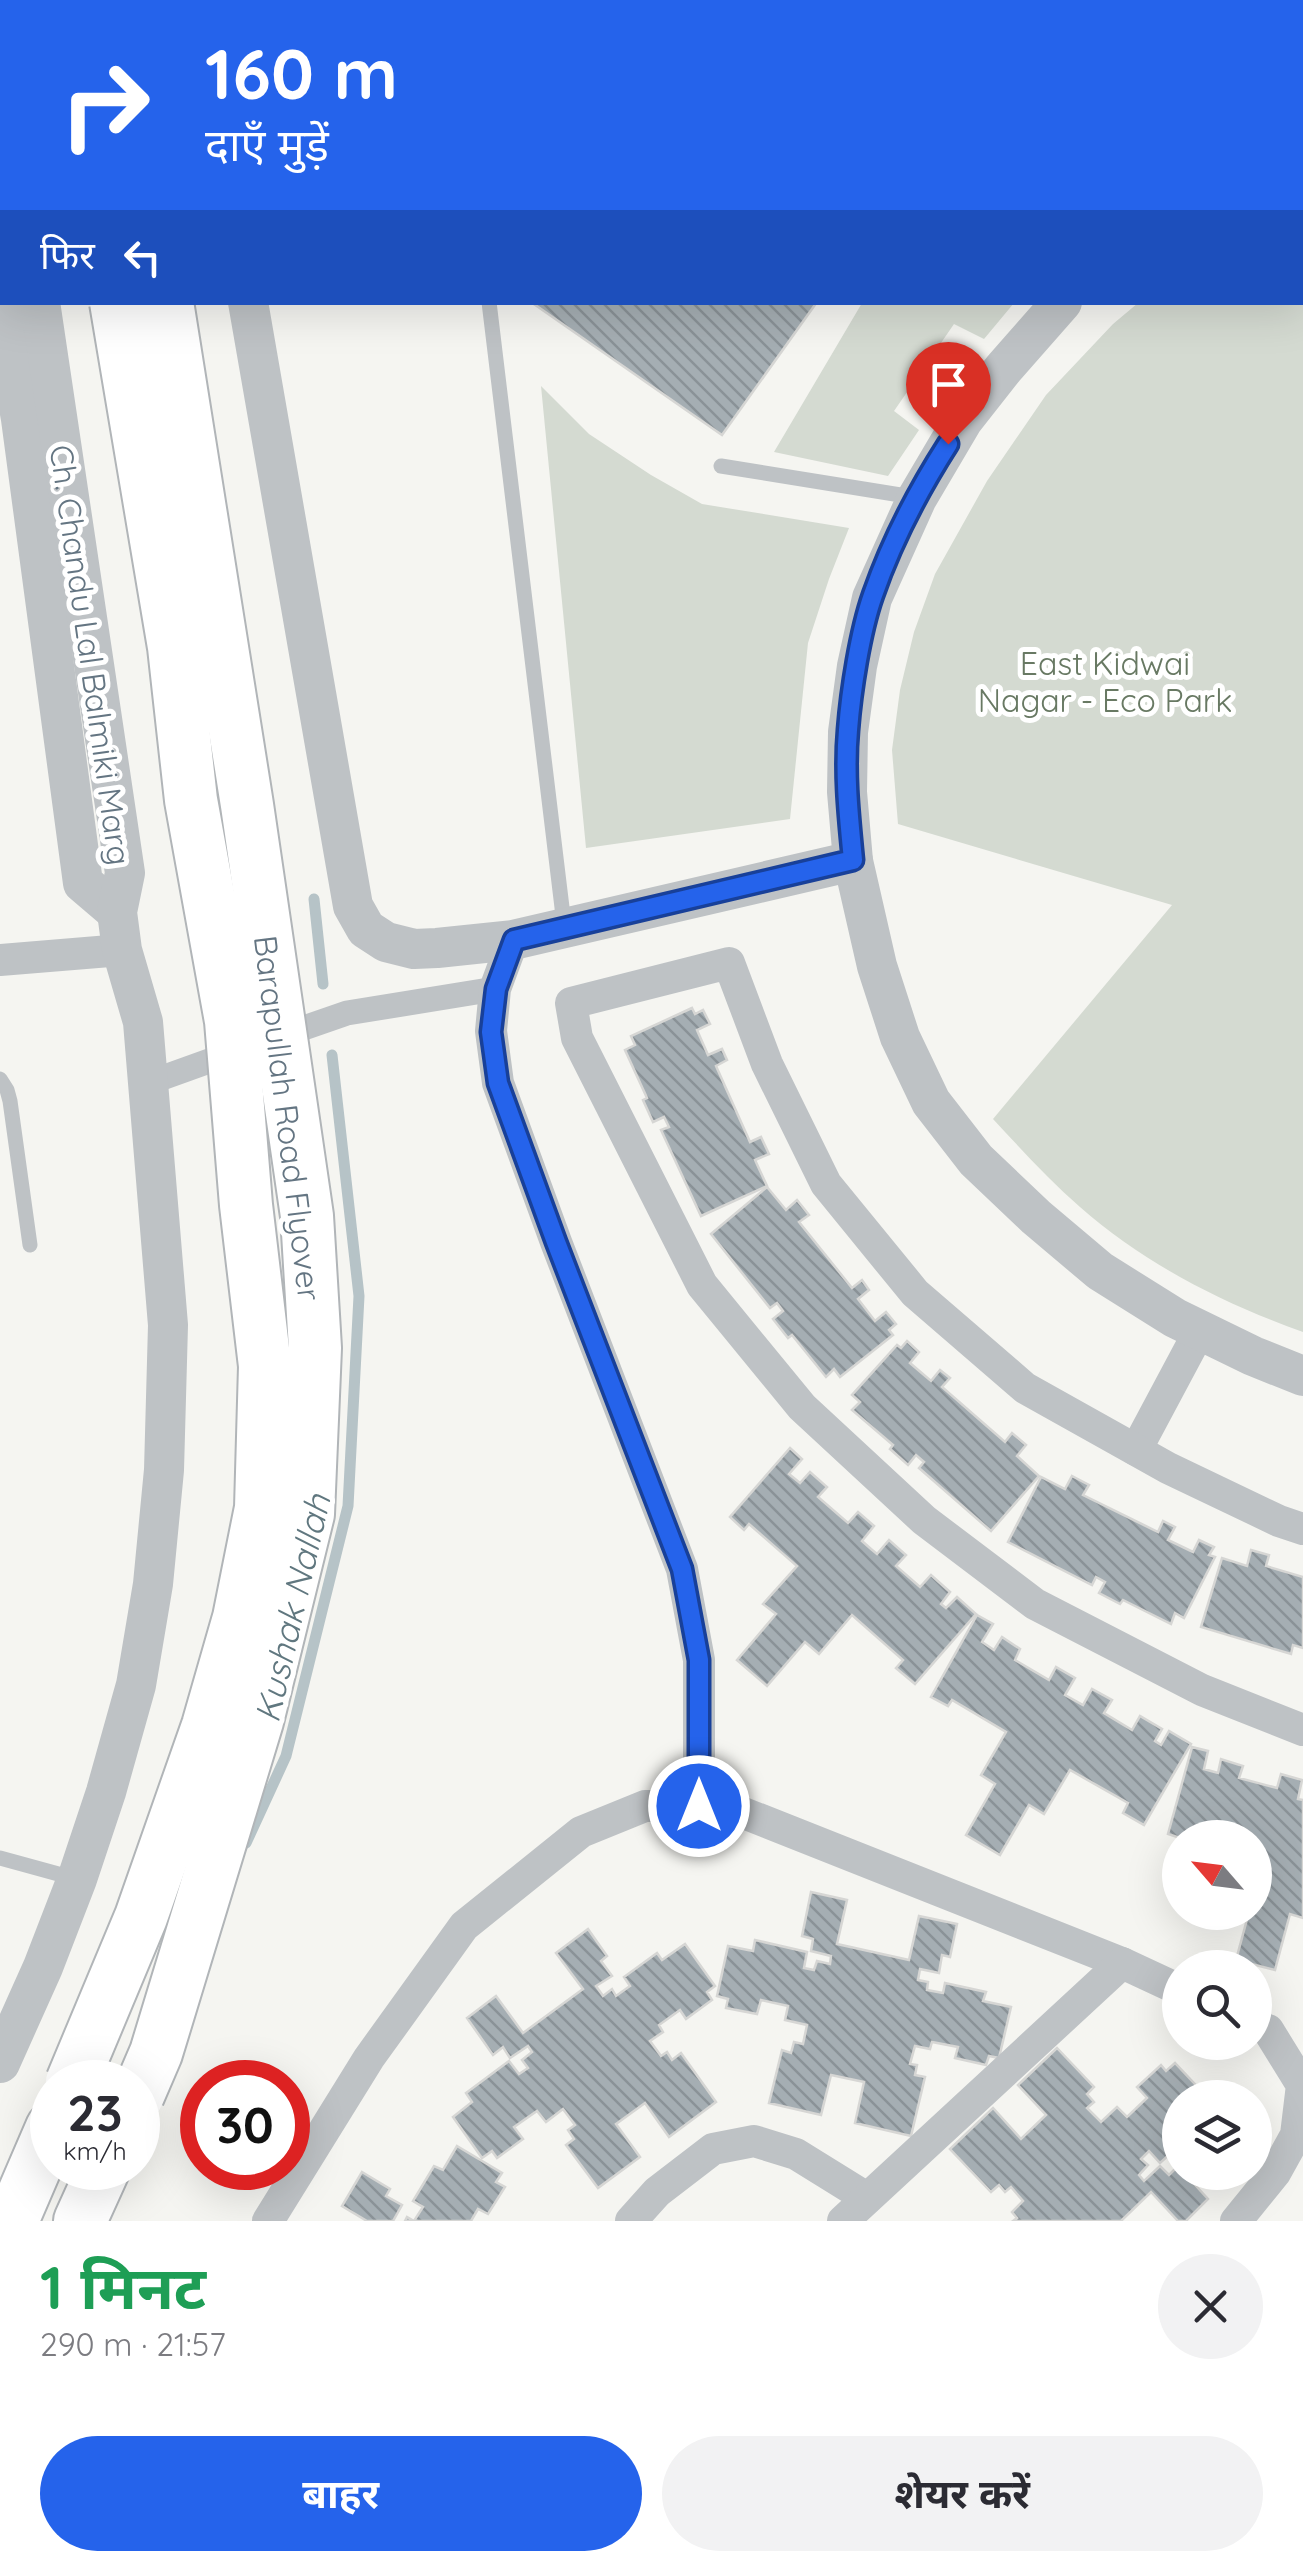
<!DOCTYPE html>
<html lang="hi">
<meta charset="utf-8">
<style>
:root{--surface:#fff;--page:#f2f2f3;--text:#2b2b33;--muted:#7c7c81;--accent:#2563eb}
body{margin:0;font-family:Quicksand,"Noto Sans Devanagari",sans-serif;background:var(--page);color:var(--text);height:100vh;display:flex;flex-direction:column;font-size:38px;white-space:nowrap}
*{box-sizing:border-box;margin:0}
p{font-size:32px;color:var(--muted)}
.icon{flex:none;width:55px;height:55px;fill:none;stroke:currentColor;stroke-width:2;stroke-linecap:round;stroke-linejoin:round}
.map{position:relative;height:2221px;overflow:hidden}
.panel{display:flex;flex-direction:column;background:var(--surface);flex:1}
.panel>*{flex:none}
.hud{position:absolute;left:0px;top:0px;width:1305px;height:305px;box-shadow:0 10px 40px #0002;background:#2563eb;color:#fff;overflow:hidden}
.needle{width:65px;rotate:298deg}
.buttons{position:absolute;left:1162px;top:1820px;display:grid;gap:20px}
.buttons a{display:grid;place-items:center;width:110px;height:110px;border-radius:50%;background:var(--surface);box-shadow:0 10px 40px #0002;font-size:50px}
.speed{position:absolute;left:30px;top:2060px;display:flex;gap:20px;font-size:50px;font-weight:700;text-align:center}
.speed>*{display:grid;place-content:center;width:130px;height:130px;border-radius:50%;background:var(--surface);box-shadow:0 10px 40px #0002;line-height:1}
.speed small{font-size:25px;font-weight:400}
.speed .limit{border:15px solid #d22;background:#fff;color:#111}
.pin{position:absolute;display:grid;place-items:center;width:85px;height:85px;color:#fff;margin:-102px -42px;border-radius:50% 50% 50% 0;rotate:-45deg;box-shadow:0 0 10px #0007}
.pin .icon{rotate:45deg}
.me{position:absolute;width:110px;margin:-55px;rotate:0deg;stroke-linejoin:round;filter:drop-shadow(0 0 8px #0008)}
.turn{display:flex;align-items:center;gap:35px;height:210px;padding:0 40px;font-size:45px}
.turn .icon{width:130px;height:130px;stroke-width:2.5}
.turn b{display:block;font-size:70px;line-height:85px}
.then{display:flex;align-items:center;height:95px;padding:0 40px;background:#0003;gap:20px;font-size:38px}
.round{display:grid;place-items:center;flex:none;width:105px;height:105px;border-radius:52px;background:var(--page)}
.headline{display:flex;align-items:center;justify-content:space-between;height:170px;padding:0 40px}
h1{font-size:60px;font-weight:700;line-height:75px;color:#1e9e55}
.primary-button{display:flex;gap:20px;margin-top:auto;padding:20px 40px}
.primary-button a{flex:1;height:115px;border-radius:60px;background:var(--accent);color:#fff;font-size:40px;font-weight:700;line-height:115px;text-align:center}
.primary-button a+a{background:var(--page);color:var(--text)}
.map>svg:first-child{display:block}
.park{fill:#d4dad1}
.lines{fill:none;stroke-linecap:round;stroke-linejoin:round}
.stream{stroke:#b6c3c7;stroke-width:11}
.building{fill:url(#building-back-hatch);stroke:#d6d6d4;stroke-width:2.5}
.trunk-casing{stroke:#b1b5b8;stroke-width:56}
.service{stroke:#bec2c5;stroke-width:15}
.pedestrian{stroke:#bec2c5;stroke-width:25}
.minor{stroke:#bec2c5;stroke-width:32}
.tertiary{stroke:#bec2c5;stroke-width:40}
.trunk{stroke:#fff;stroke-width:52}
.trunk-bridge-casing{stroke:#b1b5b8;stroke-width:56;stroke-linecap:butt}
.trunk-bridge{stroke:#fff;stroke-width:52}
.route-casing{stroke:#184099;stroke-width:25}
.route{stroke:#2563eb;stroke-width:18}
.labels{text-anchor:middle;dominant-baseline:central;stroke-width:10;stroke-linejoin:round;paint-order:stroke}
.street-label{font-size:32px;fill:#647582;stroke:#fff}
.park-label{font-size:32px;fill:#687963;stroke:#fff}
.water-label{font-size:35px;font-style:italic;fill:#60777f;stroke:#fff}
</style>
<div class="map">
<svg width="1303" height="2221" viewBox="0 0 1303 2221">
<defs>
<pattern id="building-back-hatch" width="6" height="6" patternUnits="userSpaceOnUse" patternTransform="scale(2.5)"><rect width="6" height="6" fill="#a5aeb3"/><path d="M-1 5l2 2M0 0l6 6M5-1l2 2" fill="none" stroke="#8a9297"/></pattern>
</defs>
<rect width="100%" height="100%" fill="#f5f5f1"/>
<g class="park">
<path d="M1303,223v1109c-79,-28 -160,-69 -223,-125 -31,-27 -59,-58 -87,-88l179,-214 -274,-81 -6,-74 8,-60 14,-58 21,-58 52,-93 59,-86 67,-71 25,-21 164,-1z"/>
<path d="M862,303h152l-30,36 -30,-15 -60,87 25,19 -31,46 -114,-24z"/>
<path d="M541,386l48,48 62,41 51,29 147,24 -20,51 -21,64 -18,176 -204,29z"/>
</g>
<g class="lines">
<g class="stream">
<path d="M314,899l9,85"/>
<path d="M246,1843l40,-87 62,-250 11,-210 -27,-241"/>
</g>
</g>
<g class="building">
<path d="M649,0h49l4,2 3,-2h34l-2,2h-90z"/>
<path d="M830,0h47l-4,2h-42z"/>
<path d="M932,0h196l-3,2h-197z"/>
<path d="M531,302h286l-95,133z"/>
<path d="M692,1008l3,6 8,-4 7,14 -13,6 11,25 14,-6 5,11 -11,6 34,76 11,-5 8,17 -14,6 12,26 -66,30 -40,-86 8,-3 -5,-10 -11,5 -10,-22 4,-2 -22,-48 10,-5 -4,-9z"/>
<path d="M767,1187l19,23 11,-10 12,15 -10,7 53,66 10,-8 7,10 -11,9 17,22 11,-9 10,12 -7,6 4,5 -53,42 -6,-8 -8,8 -34,-42 -4,3 -15,-19 10,-8 -6,-8 -7,5 -59,-74z"/>
<path d="M907,1341l12,11 -9,11 21,18 9,-11 10,8 -8,9 63,55 7,-9 14,12 -9,11 22,20 -48,55 -72,-63 5,-6 -8,-7 -8,10 -18,-16 3,-4 -41,-35 8,-8 -8,-7 45,-50 4,3z"/>
<path d="M790,1448l12,11 -13,15 11,9 10,-11 17,15 -9,10 30,26 10,-11 16,14 -12,15 9,8 6,5 12,-14 17,15 -10,11 24,21 11,-12 19,17 -9,12 5,4 11,-11 19,17 -61,70 -19,-16 7,-8 -51,-45 -33,39 -14,-12 -38,44 -30,-26 39,-46 -13,-10 34,-38 -48,-42 -5,6 -14,-13z"/>
<path d="M1072,1476l17,9 -6,10 75,37 5,-11 12,6 -7,13 25,12 6,-12 15,7 -5,8 6,2 -31,61 -9,-5 -4,11 -48,-24 -3,4 -21,-11 6,-11 -9,-5 -4,8 -84,-43 33,-65 24,12z"/>
<path d="M1251,1550l18,5 -3,11 37,11v71l-10,-3 -2,9 -90,-27 21,-69 25,8z"/>
<path d="M977,1615l16,9 -11,18 12,8 8,-13 18,12 -5,11 34,20 7,-13 19,11 -10,17 18,10 9,-16 20,11 -8,13 28,17 8,-14 22,13 -7,12 6,4 8,-14 22,13 -47,81 -21,-12 5,-10 -58,-33 -26,44 -15,-9 -29,50 -34,-20 29,-51 -14,-9 25,-43 -54,-32 -4,6 -17,-9z"/>
<path d="M1192,1747l16,4 -4,18 14,4 3,-14 22,7 -4,12 38,10 4,-14 21,6 -4,19 5,1v118l-13,-4 -15,56 -39,-10 13,-48h6v-74h-48l-18,-5 -2,5h-7l-12,-4z"/>
<path d="M811,1892l36,8 -10,44 72,16 10,-44 38,8 -7,33 -8,-2 -3,18 -19,-4 -2,11 10,2 -1,8 16,3 2,-10 41,9 -3,9 28,6 -12,51 -10,-2 -3,9 -31,-7 3,-11 -26,-5 -2,7 -15,-3 -5,18 7,1 -2,10 10,2 -14,59 -56,-13 9,-41 -33,-7 -10,40 -52,-12 13,-53 9,3 3,-11 9,2 4,-19 -22,-5 3,-14 -27,-6 -4,14 -31,-6 2,-9 -11,-3 11,-50 25,5 2,-11 52,12 -3,16 10,2 3,-9 13,3 1,-8 -20,-5 2,-12 -11,-3z"/>
<path d="M588,1929l19,27 -6,5 11,15 -16,10 7,10 9,-7 4,7 14,-10 -6,-9 33,-24 5,7 23,-16 30,42 -8,6 5,8 -26,19 -6,-9 -21,15 4,7 -13,9 11,15 6,-4 5,8 9,-7 35,49 -47,35 -24,-34 -29,21 24,33 -42,31 -32,-43 8,-6 -6,-9 7,-5 -12,-16 -17,13 -9,-11 -23,16 9,12 -26,19 -5,-7 -10,7 -29,-41 19,-15 -6,-9 43,-32 10,13 9,-6 -6,-8 10,-8 -4,-6 -18,12 -7,-11 -10,8 -26,-37 29,-22 27,37 60,-44 -27,-36z"/>
<path d="M1057,2048l37,39 -7,7 7,8 -7,6 14,14 16,-15 10,10 20,-19 -10,-11 24,-22 5,6 9,-8 33,35h-28v47l-20,18 -11,-12 -8,8 7,6 -9,10 5,6 16,-15 9,9 8,-8 3,5h3l25,27 -22,22h-8l-27,-29 -30,29h-108l4,-3 -5,-6 11,-11 -12,-14 -6,5 -6,-7 -8,7 -41,-43 43,-41 28,31 25,-24 -28,-30z"/>
<path d="M457,2146l45,27 -6,9 9,5 -17,27 -10,-5 -7,12h-66l2,-4 7,4 9,-14 -10,-6 21,-35 9,4z"/>
<path d="M362,2172l28,17 -4,7 16,9 -9,16h-26l-25,-15z"/>
</g>
<g class="lines">
<defs>
<g id="trunk">
<path d="M69,0v2"/>
<path d="M119,0l1,2"/>
<path d="M12,2221l40,-93"/>
<path d="M80,2221l24,-53"/>
</g>
</defs>
<use href="#trunk" class="trunk-casing"/>
<g class="service">
<path d="M489,302l75,622"/>
<path d="M721,466l192,31"/>
<path d="M0,1079l7,11 3,11 20,144"/>
<path d="M0,1858l73,20"/>
</g>
<g class="pedestrian">
<path d="M275,1038l72,-25 148,-24"/>
<path d="M148,1083l89,-32"/>
</g>
<g class="minor">
<path d="M513,940l-18,49 -4,42 7,52 58,159 126,327 17,91v146"/>
<path d="M0,960l122,-10"/>
<path d="M1136,1450l64,-120"/>
<path d="M1303,1529l-24,-8 -111,-53 -143,-80 -110,-95 -89,-109 -59,-120 -38,-101 -158,40 6,35 125,247 100,122 122,113 111,84 167,86 101,40"/>
<path d="M268,2221l101,-163 95,-132 117,-94 64,-26h54l42,6 381,151 58,27"/>
<path d="M631,2221l26,-29 56,-43 41,-8 42,13 71,44"/>
<path d="M843,2221l279,-258"/>
<path d="M1236,2221l39,-48 21,-38 6,-50 -34,-55"/>
</g>
<g class="tertiary">
<path d="M198,0v2"/>
<path d="M0,38l2,17"/>
<path d="M1302,163l1,-1"/>
<path d="M0,299l21,120 62,464 34,29"/>
<path d="M248,302l105,604 13,23 20,13 28,7 23,-1 76,-8 340,-79"/>
<path d="M1062,302l-58,66 -41,52 -46,78 -45,100 -15,68 -9,66 -1,60 6,69 24,105 23,71 31,65 45,58 60,57 64,54 75,47 78,38 50,20"/>
<path d="M0,2063l43,-96 34,-88 29,-87 30,-107 17,-101 11,-114 4,-145 -25,-303 -21,-72 -5,-38 8,-39 -85,-571"/>
</g>
<use href="#trunk" class="trunk"/>
<defs>
<g id="trunk-bridge">
<path d="M72,2082l69,-165 67,-191 31,-108 22,-110 4,-142 -19,-161 -15,-184 -40,-221 -17,-153 -58,-345"/>
<path d="M138,2095l18,-42 101,-332 51,-207 7,-166 -8,-132 -60,-411 -80,-503"/>
</g>
</defs>
<use href="#trunk-bridge" class="trunk-bridge-casing"/>
<use href="#trunk-bridge" class="trunk-bridge"/>
</g>
<g class="lines">
<defs>
<path id="route" d="M699,1806v-146l-17,-91 -126,-327 -58,-159 -7,-51 5,-43 18,-49 339,-80c-4,-42 -9,-86 -5,-130 3,-39 12,-98 25,-135 18,-52 45,-104 75,-151"/>
</defs>
<use href="#route" class="route-casing"/>
<use href="#route" class="route"/>
</g>
<g class="labels">
<g class="street-label">
<text transform="translate(91 655) rotate(82)">Ch. Chandu Lal Balmiki Marg</text>
<text transform="translate(288 1118) rotate(83)">Barapullah Road Flyover</text>
</g>
<g class="park-label">
<text x="1105" y="663">East Kidwai<tspan x="1105" dy="37">Nagar - Eco Park</tspan></text>
</g>
<g class="water-label">
<text transform="translate(292 1608) rotate(-77)">Kushak Nallah</text>
</g>
</g>
</svg>
<div class="buttons">
<a><svg class="needle" viewBox="-14 -14 28 28"><path d="M0-13l5 13h-10z" fill="#e53935"/><path d="M0 13l5-13h-10z" fill="#7c7c81"/></svg></a>
<a><svg class="icon" aria-label="search" viewBox="0 0 24 24"><circle cx="10" cy="10" r="6"/><path d="M15 15l6 6"/></svg></a>
<a><svg class="icon" aria-label="layers" viewBox="0 0 24 24"><path d="M12 4l9 5-9 5-9-5zM3 14l9 5 9-5"/></svg></a>
</div>
<div class="speed"><div>23<small>km/h</small></div><div class="limit">30</div></div>
<div class="pin" style="left:948px;top:444px;background:#d93025"><svg class="icon" aria-label="arrive" viewBox="0 0 24 24"><path d="M6 21V4h12l-3 4 3 4H6"/></svg></div>
<svg class="me" style="left:699px;top:1806px" viewBox="-20 -20 40 40"><circle r="17" fill="#2563eb" stroke="#fff" stroke-width="3"/><path d="M0-11L8 9 0 5-8 9z" fill="#fff"/></svg>
<div class="hud">
<div class="turn"><svg class="icon" aria-label="right" viewBox="0 0 24 24"><path d="M7 20v-9h11M14 6l5 5-5 5"/></svg><div><b>160 m</b>दाएँ मुड़ें</div></div>
<div class="then">फिर<svg class="icon" aria-label="left" viewBox="0 0 24 24"><path d="M17 20v-9H6M10 6l-5 5 5 5"/></svg></div>
</div>
</div>
<section class="panel">
<div class="headline"><div><h1>1 मिनट</h1><p>290 m · 21:57</p></div><a class="round"><svg class="icon" aria-label="close" viewBox="0 0 24 24"><path d="M6 6l12 12M18 6L6 18"/></svg></a></div>
<div class="primary-button"><a>बाहर</a><a>शेयर करें</a></div>
</section>
